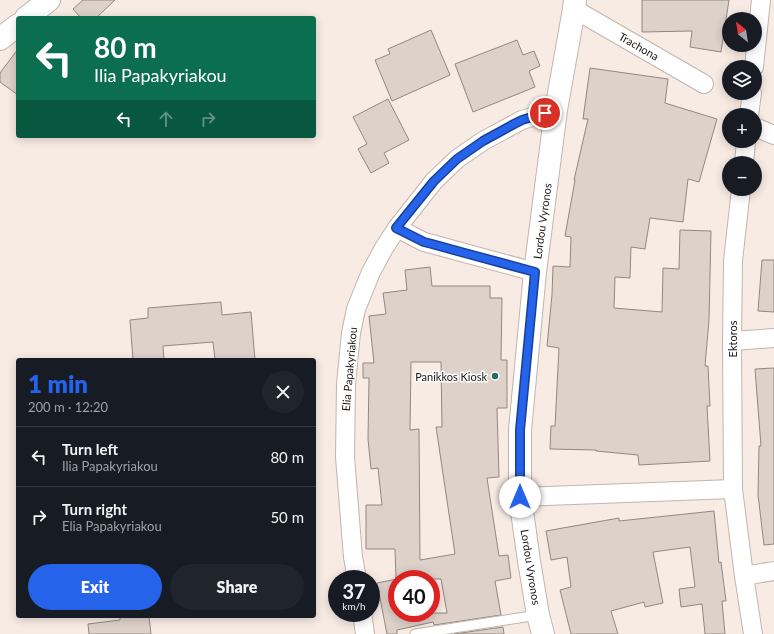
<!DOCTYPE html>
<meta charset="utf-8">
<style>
:root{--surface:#171b24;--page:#20242c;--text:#f1f3f6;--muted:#9ea1a6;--line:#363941;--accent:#2563eb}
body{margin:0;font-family:Lato,sans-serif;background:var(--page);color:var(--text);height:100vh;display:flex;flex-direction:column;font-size:15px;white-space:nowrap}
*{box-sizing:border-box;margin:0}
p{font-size:13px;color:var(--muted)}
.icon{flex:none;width:22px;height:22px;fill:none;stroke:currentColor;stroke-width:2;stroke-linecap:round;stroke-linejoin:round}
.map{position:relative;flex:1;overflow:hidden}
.panel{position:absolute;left:16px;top:358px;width:300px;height:260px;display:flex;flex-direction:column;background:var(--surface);border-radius:4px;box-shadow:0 2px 10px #0003}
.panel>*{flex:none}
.guide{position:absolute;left:16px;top:16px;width:300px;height:122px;border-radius:4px;box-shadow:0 2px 10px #0003;background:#0b6e4f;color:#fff;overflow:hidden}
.needle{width:26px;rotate:330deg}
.controls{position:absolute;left:722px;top:12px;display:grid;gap:8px}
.controls a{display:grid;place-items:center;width:40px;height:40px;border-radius:50%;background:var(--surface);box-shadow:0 2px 10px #0003;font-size:20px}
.speed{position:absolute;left:328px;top:570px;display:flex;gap:8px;font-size:20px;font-weight:700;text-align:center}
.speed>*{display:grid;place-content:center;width:52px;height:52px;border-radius:50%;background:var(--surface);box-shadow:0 2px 10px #0003;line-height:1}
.speed small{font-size:10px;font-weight:400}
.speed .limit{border:6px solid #d22;background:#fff;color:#111}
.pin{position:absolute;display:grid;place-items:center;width:34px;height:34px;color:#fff;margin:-17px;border:2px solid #fff;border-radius:50%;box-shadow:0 1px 4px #0007}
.me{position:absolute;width:44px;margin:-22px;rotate:0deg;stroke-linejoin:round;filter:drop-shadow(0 0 3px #0008)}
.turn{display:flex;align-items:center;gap:14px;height:84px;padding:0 12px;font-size:18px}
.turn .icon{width:52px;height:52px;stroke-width:2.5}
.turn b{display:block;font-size:28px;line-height:34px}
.lanes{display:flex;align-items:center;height:38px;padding:0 12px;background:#0003;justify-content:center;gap:20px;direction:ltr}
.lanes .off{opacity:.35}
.round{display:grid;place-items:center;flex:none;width:42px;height:42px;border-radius:21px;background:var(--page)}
.head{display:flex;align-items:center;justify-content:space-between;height:68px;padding:0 12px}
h1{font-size:24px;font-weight:800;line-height:30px;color:var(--accent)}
.cta{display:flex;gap:8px;margin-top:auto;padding:8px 12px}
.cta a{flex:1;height:46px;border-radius:24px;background:var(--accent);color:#fff;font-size:16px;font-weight:800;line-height:46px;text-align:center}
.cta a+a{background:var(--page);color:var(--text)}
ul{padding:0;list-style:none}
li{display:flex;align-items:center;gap:12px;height:60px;padding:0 12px;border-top:1px solid var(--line)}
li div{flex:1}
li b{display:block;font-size:15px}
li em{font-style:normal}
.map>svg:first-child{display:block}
.building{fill:#ddd1ca;stroke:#938881;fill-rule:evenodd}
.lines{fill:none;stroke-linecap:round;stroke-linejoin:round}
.service-casing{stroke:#c1b5ae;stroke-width:11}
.minor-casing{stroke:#c1b5ae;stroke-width:20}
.tertiary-casing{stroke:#c1b5ae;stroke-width:24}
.primary-casing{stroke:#c1b5ae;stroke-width:24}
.service{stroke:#fff;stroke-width:9}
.minor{stroke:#fff;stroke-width:18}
.tertiary{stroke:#fff;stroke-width:22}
.primary{stroke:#fff;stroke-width:22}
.route-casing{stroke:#184099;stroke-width:10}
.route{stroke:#2563eb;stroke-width:7}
.poi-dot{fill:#2a6c5c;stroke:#fff;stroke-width:1.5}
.labels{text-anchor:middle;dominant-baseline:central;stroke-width:3;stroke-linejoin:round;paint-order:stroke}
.street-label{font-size:11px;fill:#191512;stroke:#fff}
.poi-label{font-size:11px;fill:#191512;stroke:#fff;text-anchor:end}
</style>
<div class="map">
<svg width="774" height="634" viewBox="0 0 774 634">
<rect width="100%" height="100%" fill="#f8ebe4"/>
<g class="building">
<path d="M83,0h32l-19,18h-15l-8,-9z"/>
<path d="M642,0h87l-8,52 -31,-5 2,-16 -50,1z"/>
<path d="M431,30l19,45 -58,26 -17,-41 15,-6 -2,-5z"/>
<path d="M517,40l6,15 11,-4 6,15 -11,5 6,16 -62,25 -18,-48z"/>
<path d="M18,49v46l-18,-13v-9z"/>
<path d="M590,68l78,11 -3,24 52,16 -18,63 -11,-3 -5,43 -33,-4 -5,31 -14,-2 -1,31 -15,-1 -1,31 48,4 1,-44 16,1 1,-39 31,1 -2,89 -4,46h3l2,40h-3l3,55 -71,4 -1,-10 -42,-4v-1l-46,-1 1,-23h4l4,-78 -12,-2 5,-51 1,-29 17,1 1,-30 -6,-1 10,-56h-1l14,-61h-5z"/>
<path d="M388,99l21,41 -25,13 5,10 -18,10 -13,-24 9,-5 -14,-27z"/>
<path d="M762,260h12v52l-16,-1z"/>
<path d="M430,267l2,19h58v12h12l-1,62h6v48h-10l2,69 -12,1 12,78 9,-1 3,23 -16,3 6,34 -67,10 -1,-3 -36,8v4h-10l-10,-51 20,-4v34h50l-6,-34h-45l-1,-30h-29v-44h16l-4,-37 -7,1 -3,-30 1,-61h-6v-15h11l-5,-47 17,-2 -3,-21 24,-3 -2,-20zM411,362h30l1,65h-6l19,127 -35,6 -1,-131 -9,1z"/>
<path d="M221,302l1,13 29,-3 4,48h-40l-2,-18 -50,4 1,14h-31l-3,-40 18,-2v-10z"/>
<path d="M774,368v176l-10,1 -6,-50 1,-49h2l-6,-77z"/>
<path d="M714,511l5,52 2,-1 5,39h-4l3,33h-20l-3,-30 -21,3 -2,-18 16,-2 -5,-40 -37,5 10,51 -18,4 -1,-5 -33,9 7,23h-47l-11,-44 11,-3 -4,-30 -16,3 -5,-29 73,-13v3z"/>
<path d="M120,616h29l2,18h-62l-1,-10 32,-4z"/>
<path d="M503,627l1,7h-50z"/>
</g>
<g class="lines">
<defs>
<path id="service" d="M415,634l123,-19"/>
<g id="minor">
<path d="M574,9l130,75"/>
<path d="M754,67l7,-67"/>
<path d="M749,115l3,-22"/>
<path d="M755,127l19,8"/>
<path d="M744,163l2,-22"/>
<path d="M741,189l-8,72 -1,80 1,148 11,87 9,58"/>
<path d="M397,228l27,14 8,2 29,8 74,20"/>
<path d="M732,341l42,-3"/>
<path d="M520,497l213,-8"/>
<path d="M744,576l30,-5"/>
<path d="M357,579l-4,-22 -8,-100 1,-73 5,-51 5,-24 15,-37 13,-24 13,-20 37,-47 23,-22 26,-18 39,-21 34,-10"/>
<path d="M362,613l3,21"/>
</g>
<path id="tertiary" d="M543,634l-5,-19 -9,-54 -9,-64v-67l15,-158 21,-162 18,-101 1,-9"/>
<g id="primary">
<path d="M26,18l23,-18"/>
<path d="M0,39l18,-14"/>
</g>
</defs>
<use href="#service" class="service-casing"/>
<use href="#minor" class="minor-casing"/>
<use href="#tertiary" class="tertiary-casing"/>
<use href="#primary" class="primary-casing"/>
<use href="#service" class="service"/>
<use href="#minor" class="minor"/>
<use href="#tertiary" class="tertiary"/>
<use href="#primary" class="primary"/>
</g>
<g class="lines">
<defs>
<path id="route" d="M520,497v-67l15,-158 -74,-20 -29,-8 -8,-2 -28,-14 38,-47 23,-22 26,-18 31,-17 8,-4 23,-7"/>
</defs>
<use href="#route" class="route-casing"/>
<use href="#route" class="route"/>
</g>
<circle class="poi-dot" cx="495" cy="376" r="4"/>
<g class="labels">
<g class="street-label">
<text transform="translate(639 46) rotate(30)">Trachona</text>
<text transform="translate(542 221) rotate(-82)">Lordou Vyronos</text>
<text transform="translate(732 339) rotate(-90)">Ektoros</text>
<text transform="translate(349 369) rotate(-85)">Elia Papakyriakou</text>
<text transform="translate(531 567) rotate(81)">Lordou Vyronos</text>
</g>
<g class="poi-label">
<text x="487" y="376">Panikkos Kiosk</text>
</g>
</g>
</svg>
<div class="controls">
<a><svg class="needle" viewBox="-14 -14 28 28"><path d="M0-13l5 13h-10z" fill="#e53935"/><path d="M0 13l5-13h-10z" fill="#9ea1a6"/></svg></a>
<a><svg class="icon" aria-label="layers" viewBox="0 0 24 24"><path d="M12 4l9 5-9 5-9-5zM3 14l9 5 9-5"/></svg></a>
<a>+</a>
<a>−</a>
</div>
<div class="speed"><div>37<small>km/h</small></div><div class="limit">40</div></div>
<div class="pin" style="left:545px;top:113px;background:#d93025"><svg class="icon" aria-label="arrive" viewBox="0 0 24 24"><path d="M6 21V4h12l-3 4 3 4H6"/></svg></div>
<svg class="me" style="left:520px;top:497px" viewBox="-20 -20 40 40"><circle r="19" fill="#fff"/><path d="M0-13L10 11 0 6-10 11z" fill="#2563eb"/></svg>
<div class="guide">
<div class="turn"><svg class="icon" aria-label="left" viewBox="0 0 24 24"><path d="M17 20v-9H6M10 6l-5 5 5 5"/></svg><div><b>80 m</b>Ilia Papakyriakou</div></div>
<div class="lanes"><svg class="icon" aria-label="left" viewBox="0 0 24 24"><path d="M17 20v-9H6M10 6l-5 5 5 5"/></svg><svg class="icon off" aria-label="ahead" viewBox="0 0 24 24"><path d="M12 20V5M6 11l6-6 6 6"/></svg><svg class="icon off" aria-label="right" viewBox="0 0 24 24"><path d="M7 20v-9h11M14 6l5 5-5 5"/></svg></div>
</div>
<section class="panel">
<div class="head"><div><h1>1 min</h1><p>200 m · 12:20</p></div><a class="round"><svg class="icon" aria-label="close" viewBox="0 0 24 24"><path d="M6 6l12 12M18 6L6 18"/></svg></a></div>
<ul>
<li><svg class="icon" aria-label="left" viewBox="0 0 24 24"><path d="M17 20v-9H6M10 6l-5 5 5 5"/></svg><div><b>Turn left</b><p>Ilia Papakyriakou</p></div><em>80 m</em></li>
<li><svg class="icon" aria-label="right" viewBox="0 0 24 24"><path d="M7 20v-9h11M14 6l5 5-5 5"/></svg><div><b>Turn right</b><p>Elia Papakyriakou</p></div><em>50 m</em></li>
</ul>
<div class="cta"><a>Exit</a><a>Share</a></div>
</section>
</div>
